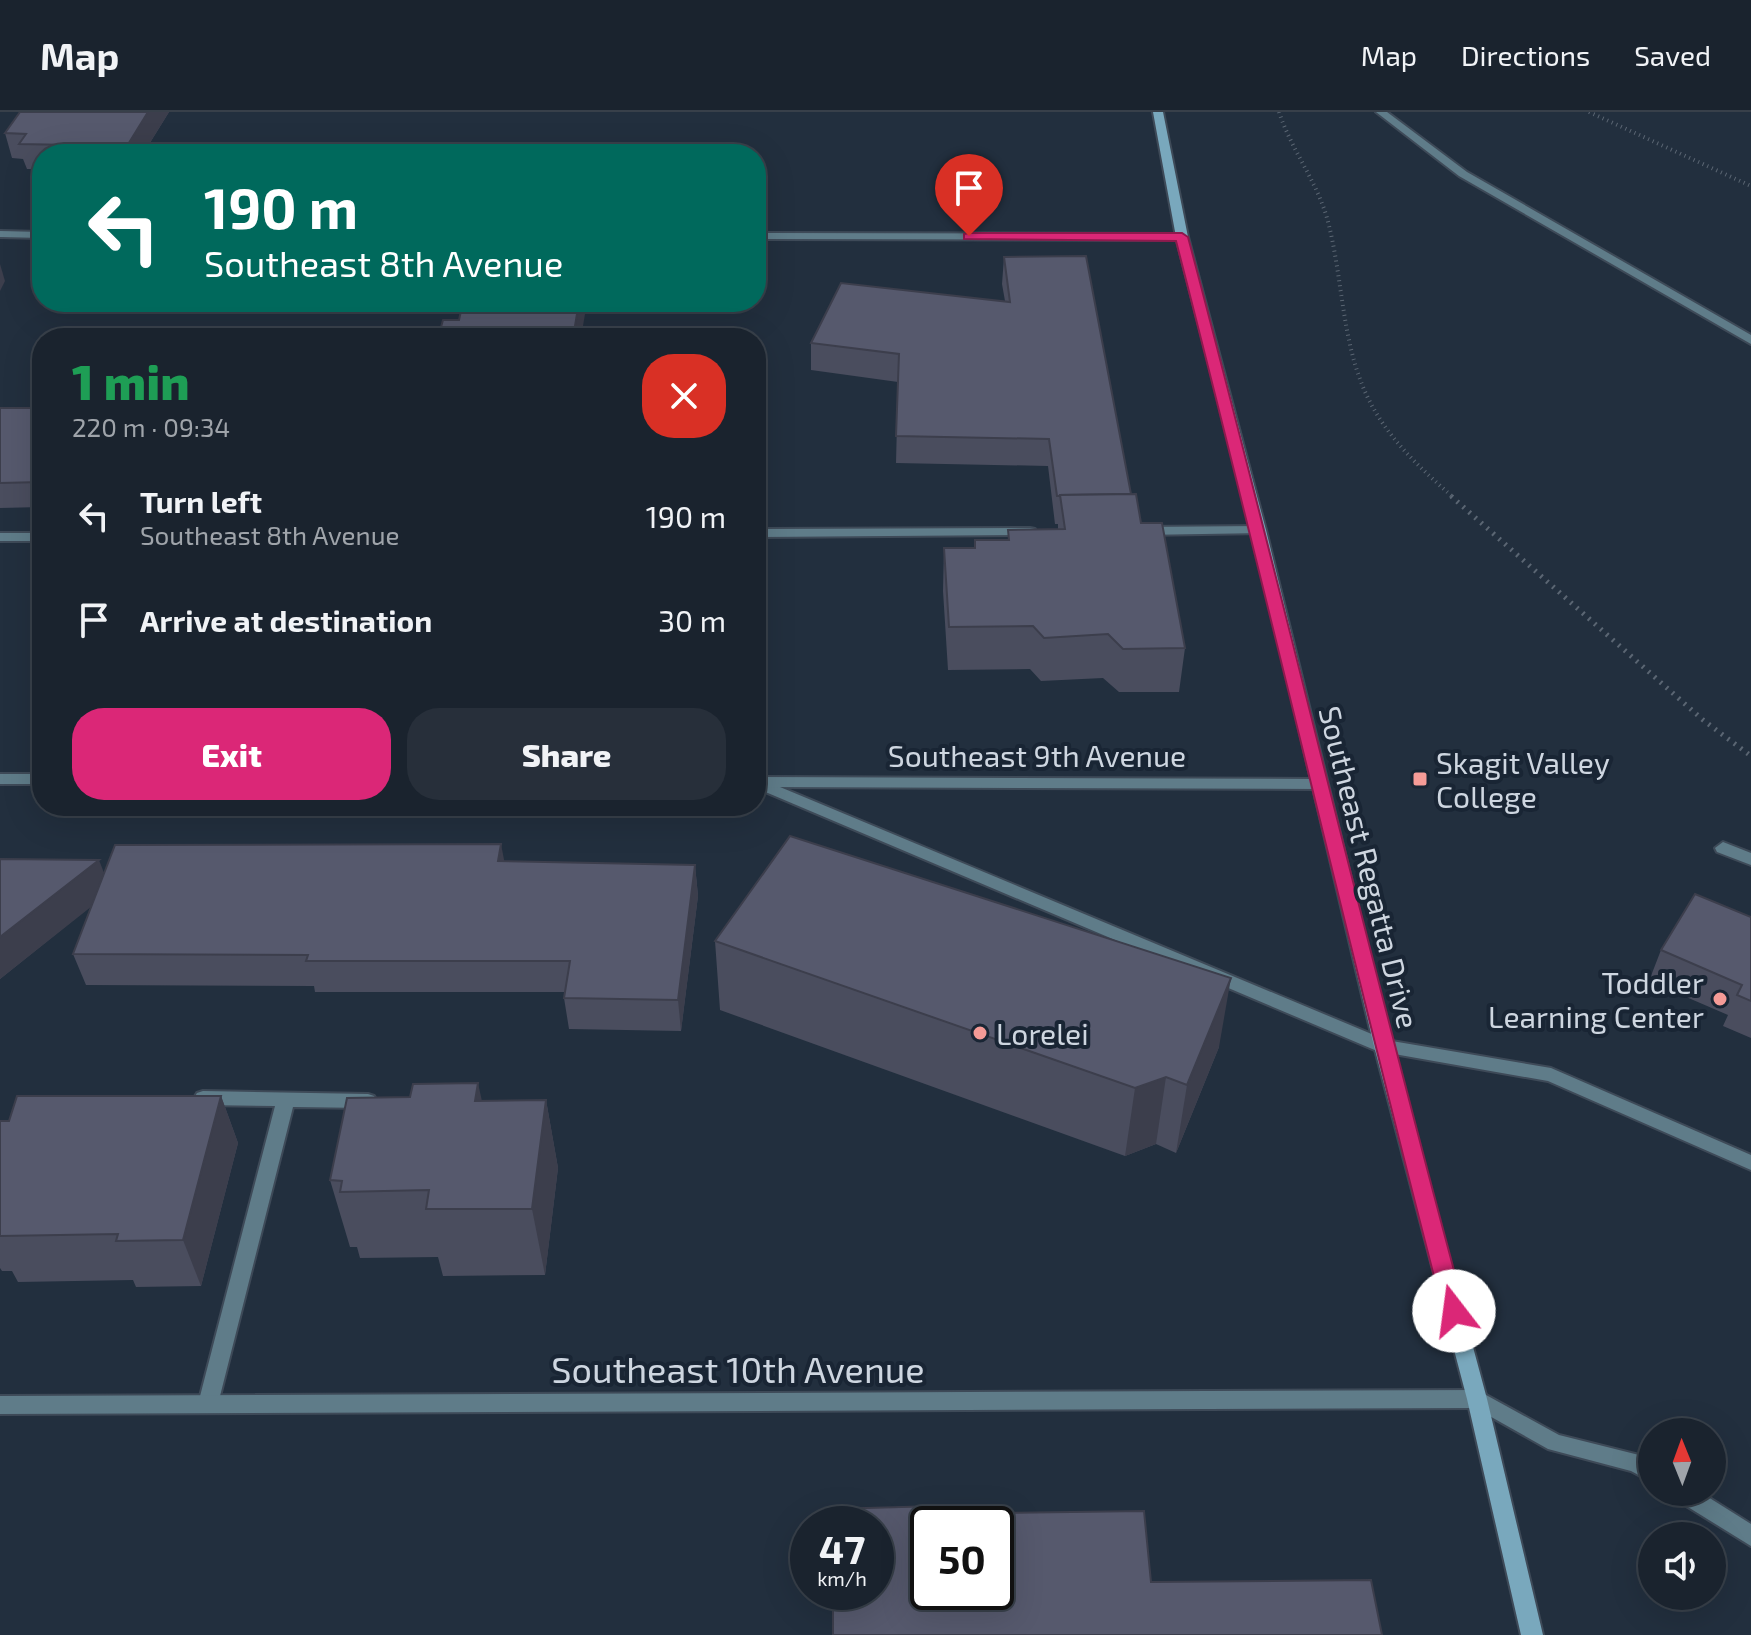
<!DOCTYPE html>
<meta charset="utf-8">
<style>
:root{--surface:#1a232e;--page:#272f3a;--text:#f1f3f6;--muted:#9fa4aa;--line:#38404a;--accent:#db2777}
body{margin:0;font-family:"Exo 2",sans-serif;background:var(--page);color:var(--text);height:100vh;display:flex;flex-direction:column;font-size:30px;white-space:nowrap}
*{box-sizing:border-box;margin:0}
p{font-size:26px;color:var(--muted)}
.icon{flex:none;width:44px;height:44px;fill:none;stroke:currentColor;stroke-width:2;stroke-linecap:round;stroke-linejoin:round}
.map{position:relative;flex:1;overflow:hidden}
.sheet{position:absolute;left:32px;top:216px;width:734px;height:488px;display:flex;flex-direction:column;background:var(--surface);border-radius:32px;box-shadow:0 8px 32px #0002,0 0 0 2px var(--line)}
.sheet>*{flex:none}
.banner{position:absolute;left:32px;top:32px;width:734px;height:168px;border-radius:32px;box-shadow:0 8px 32px #0002,0 0 0 2px var(--line);background:#00695c;color:#fff;overflow:hidden}
.needle{width:52px;rotate:359deg}
.controls{position:absolute;left:1638px;top:1306px;display:grid;gap:16px}
.controls a{display:grid;place-items:center;width:88px;height:88px;border-radius:50%;background:var(--surface);box-shadow:0 8px 32px #0002,0 0 0 2px var(--line);font-size:40px}
.speed{position:absolute;left:790px;top:1394px;display:flex;gap:16px;font-size:40px;font-weight:700;text-align:center}
.speed>*{display:grid;place-content:center;width:104px;height:104px;border-radius:50%;background:var(--surface);box-shadow:0 8px 32px #0002,0 0 0 2px var(--line);line-height:1}
.speed small{font-size:20px;font-weight:400}
.speed .limit{border:4px solid #111;border-radius:12px;background:#fff;color:#111}
.pin{position:absolute;display:grid;place-items:center;width:68px;height:68px;color:#fff;margin:-82px -34px;border-radius:50% 50% 50% 0;rotate:-45deg;box-shadow:0 0 8px #0007}
.pin .icon{rotate:45deg}
.me{position:absolute;width:88px;margin:-44px;rotate:345deg;stroke-linejoin:round;filter:drop-shadow(0 0 6px #0008)}
.turn{display:flex;align-items:center;gap:28px;height:168px;padding:0 40px;font-size:36px}
.turn .icon{width:104px;height:104px;stroke-width:2.5}
.turn b{display:block;font-size:56px;line-height:68px}
.round{display:grid;place-items:center;flex:none;width:84px;height:84px;border-radius:32px;background:var(--page)}
.head{display:flex;align-items:center;justify-content:space-between;height:136px;padding:0 40px}
h1{font-size:48px;font-weight:800;line-height:60px;color:#1e9e55}
.action{display:flex;gap:16px;margin-top:auto;padding:16px 40px}
.action a{flex:1;height:92px;border-radius:32px;background:var(--accent);color:#fff;font-size:32px;font-weight:800;line-height:92px;text-align:center}
.action a+a{background:var(--page);color:var(--text)}
ul{padding:0;list-style:none}
li{display:flex;align-items:center;gap:24px;height:104px;padding:0 40px}
li div{flex:1}
li b{display:block;font-size:30px}
li em{font-style:normal}
header{display:flex;align-items:center;gap:48px;box-sizing:border-box;height:112px;padding:0 40px;background:var(--surface);border-bottom:2px solid var(--line)}
header strong{font-size:38px}
nav{display:flex;gap:44px;margin-inline-start:auto;font-size:28px}
.map>svg:first-child{display:block}
.lines{fill:none;stroke-linecap:round;stroke-linejoin:round}
.lane-casing{stroke:#3e4a58;stroke-width:4}
.street-casing{stroke:#3e4a58;stroke-width:4}
.secondary-casing{stroke:#3e4a58;stroke-width:4}
.path-far1{stroke:#5b6673;stroke-width:4;stroke-dasharray:1 4;stroke-linecap:butt}
.path{stroke:#5b6673;stroke-width:5;stroke-dasharray:2 6;stroke-linecap:butt}
.lane{fill:#5f7c89;fill-rule:evenodd}
.street{fill:#5f7c89;fill-rule:evenodd}
.secondary{fill:#79a8bd;fill-rule:evenodd}
.wall{fill:#4a4d5e}
.shaded-wall{fill:#3c3e4c}
.building{fill:#56596d;stroke:#3c3e4c;stroke-width:2;fill-rule:evenodd}
.route{fill:#db2777;stroke:#8e194d;stroke-width:2}
.poi-dot{fill:#f59b97;stroke:#192534;stroke-width:3}
.labels{text-anchor:middle;dominant-baseline:central;stroke-width:8;stroke-linejoin:round;paint-order:stroke}
.street-label{font-size:30px;fill:#ced6e0;stroke:#192534}
.poi-label{font-size:30px;fill:#ced6e0;stroke:#192534;text-anchor:start}
.near-street-label{font-size:36px;fill:#ced6e0;stroke:#192534}
</style>
<header>
<strong>Map</strong>
<nav><a>Map</a><a>Directions</a><a>Saved</a></nav>
</header>
<div class="map">
<svg width="1751" height="1523" viewBox="0 0 1751 1523">
<rect width="100%" height="100%" fill="#222f3e"/>
<g class="lines">
<defs>
<g id="lane">
<path d="M1376,0h11l80,60 284,163v9l-292,-168z"/>
<path d="M1259,414l5,1v6l-122,2 -7,-4 7,-4z"/>
<path d="M1030,416l5,1v6l-279,2v-8z"/>
<rect x="0" y="421" width="42" height="8"/>
<path d="M756,665l630,263 165,28 200,87v15l-203,-89 -171,-30 -621,-263z"/>
<path d="M1723,730l28,11v12l-34,-13 -2,-4z"/>
<path d="M203,979l165,3 6,2 3,5 -3,5 -6,2 -75,-1 -75,297 -3,6 -7,3 -7,-3 -3,-6 77,-298 -72,-1 -6,-2 -3,-5 3,-5z"/>
<path d="M1477,1278l82,45 84,21 9,6v20l-21,-11 -83,-22 -78,-44 -3,-6 3,-6z"/>
<path d="M1672,1380h28l51,32v22l-76,-47z"/>
</g>
<g id="street">
<path d="M0,119l42,1v6l-42,-1z"/>
<path d="M756,121l426,1 6,3 -6,3 -426,-1z"/>
<rect x="0" y="662" width="42" height="10"/>
<path d="M756,665l562,2 8,5 -8,5 -562,-2z"/>
<path d="M1477,1278l7,3 3,6 -3,6 -7,3 -1477,6v-18z"/>
</g>
<path id="secondary" d="M1153,0h10l25,125 78,293 126,516 95,353 56,236h-22l-54,-236 -93,-353 -122,-516 -76,-293z"/>
</defs>
<use href="#lane" class="lane-casing"/>
<use href="#street" class="street-casing"/>
<use href="#secondary" class="secondary-casing"/>
<g class="path-far1">
<path d="M1279,0c12,37 37,68 48,106 16,58 14,123 40,178 20,42 53,72 87,102"/>
<path d="M1589,0l162,74"/>
</g>
<path class="path" d="M1451,384l252,224 48,36"/>
<use href="#lane" class="lane"/>
<use href="#street" class="street"/>
<use href="#secondary" class="secondary"/>
</g>
<g class="wall">
<path d="M169,0l-26,42h-101v15h-15l-4,-10 -11,-1 -7,-25z"/>
<path d="M1004,145l127,237 54,154 -6,44h-60l-16,-14 -62,3 -11,-12 -82,1 -5,-79 1,-43h30l1,-8h33v-10l50,-1v-5h-3l-7,-58 -152,-3 2,-81 -87,-12v-27l194,-42 -3,-17z"/>
<path d="M0,296h42v99l-42,1z"/>
<path d="M756,473h11l1,30 -3,52h-9z"/>
<path d="M0,747l104,14 400,-12 191,4 3,31 -17,135 -112,-2 -5,-31 1,-6h-250l-1,-6 -228,-1 -13,-31 18,-48 -91,73z"/>
<path d="M1751,805v121l-28,-12 5,-11 -79,-34 12,-31z"/>
<path d="M715,829l504,106 -43,106 -20,-9 -31,12 -405,-146z"/>
<path d="M221,984l17,47 -37,143 -65,1 -3,-7 -115,2 -6,-11h-10l-2,-3v-147z"/>
<path d="M546,988l12,68 -13,107 -102,1 -5,-19 -78,1 -3,-11h-7l-20,-67 152,-79z"/>
</g>
<g class="shaded-wall">
<path d="M148,0h21l-26,42h-14l-2,-8z"/>
<path d="M0,152l5,17 -5,10z"/>
<path d="M579,190h8l-6,36h-8z"/>
<path d="M767,473l1,30 -3,52 -2,-31z"/>
<path d="M501,732l6,31 -9,-14z"/>
<path d="M99,748l12,31 -111,88v-42z"/>
<path d="M695,753l3,31 -17,135 -3,-31z"/>
<path d="M1231,866l-12,69 -43,106 11,-68z"/>
<path d="M1166,965l-10,67 -31,12 10,-68z"/>
<path d="M478,971l15,68 -18,-50z"/>
<path d="M221,984l17,47 -37,143 -18,-46z"/>
<path d="M546,988l12,68 -13,107 -13,-66z"/>
</g>
<g class="building">
<path d="M20,0h128l-21,34 -108,-2 7,-10 -21,-1z"/>
<path d="M1086,144l45,238 -71,1v1h-3l-8,-57 -153,-3 3,-82 -88,-11 30,-60 169,19 -6,-45z"/>
<path d="M463,190h116l-6,36h-135l5,-18h16z"/>
<path d="M0,296h42v74l-42,1z"/>
<path d="M1136,382l5,29h21l23,125 -62,1 -15,-15 -64,4 -11,-12 -84,1 -5,-79h31v-8h34l-1,-10 57,-1 -5,-34z"/>
<path d="M756,473h11l-4,51h-7z"/>
<path d="M790,724l441,142 -44,107 -21,-8 -31,11 -420,-147z"/>
<path d="M501,732l-3,17 197,4 -17,135 -114,-2 6,-37h-264l2,-6 -235,-1 42,-109z"/>
<path d="M0,747l99,1 -99,77z"/>
<path d="M1695,782l56,23v84l-14,-6 5,-10 -81,-35z"/>
<path d="M478,971l-3,18 71,-1 -14,109h-106l3,-19 -89,2 2,-11 -12,-1 17,-82 63,-1 3,-13z"/>
<path d="M17,984h204l-38,144 -67,1 2,-7 -118,2v-115h9z"/>
<path d="M937,1394v8l207,-3 7,71 220,-2 11,55h-549v-43h43v-68h-45v-15zM928,1412h68v68h-68z"/>
</g>
<path class="route" d="M969,121h213l6,4c95,357 180,717 277,1074l-3,6 -8,3 -8,-3 -3,-6c-93,-356 -175,-714 -267,-1070l-212,-2v-5z"/>
<g class="poi-dot">
<rect x="1412" y="659" width="16" height="16" rx="4"/>
<circle cx="1720" cy="887" r="8"/>
<circle cx="980" cy="921" r="8"/>
</g>
<g class="labels">
<g class="street-label">
<text x="1037" y="643">Southeast 9th Avenue</text>
<text transform="translate(1370 755) rotate(76)">Southeast Regatta Drive</text>
</g>
<g class="poi-label">
<text x="1436" y="650">Skagit Valley<tspan x="1436" dy="34">College</tspan></text>
<text x="1704" y="870" text-anchor="end">Toddler<tspan x="1704" dy="34">Learning Center</tspan></text>
<text x="996" y="921">Lorelei</text>
</g>
<g class="near-street-label">
<text x="738" y="1256">Southeast 10th Avenue</text>
</g>
</g>
</svg>
<div class="controls">
<a><svg class="needle" viewBox="-14 -14 28 28"><path d="M0-13l5 13h-10z" fill="#e53935"/><path d="M0 13l5-13h-10z" fill="#9fa4aa"/></svg></a>
<a><svg class="icon" aria-label="sound" viewBox="0 0 24 24"><path d="M4 9h4l5-4v14l-5-4H4zM17 9q2 3 0 6"/></svg></a>
</div>
<div class="speed"><div>47<small>km/h</small></div><div class="limit">50</div></div>
<div class="pin" style="left:969px;top:124px;background:#d93025"><svg class="icon" aria-label="arrive" viewBox="0 0 24 24"><path d="M6 21V4h12l-3 4 3 4H6"/></svg></div>
<svg class="me" style="left:1454px;top:1199px" viewBox="-20 -20 40 40"><circle r="19" fill="#fff"/><path d="M0-13L10 11 0 6-10 11z" fill="#db2777"/></svg>
<div class="banner">
<div class="turn"><svg class="icon" aria-label="left" viewBox="0 0 24 24"><path d="M17 20v-9H6M10 6l-5 5 5 5"/></svg><div><b>190 m</b>Southeast 8th Avenue</div></div>
</div>
<section class="sheet">
<div class="head"><div><h1>1 min</h1><p>220 m · 09:34</p></div><a class="round" style="background:#d93025;color:#fff"><svg class="icon" aria-label="close" viewBox="0 0 24 24"><path d="M6 6l12 12M18 6L6 18"/></svg></a></div>
<ul>
<li><svg class="icon" aria-label="left" viewBox="0 0 24 24"><path d="M17 20v-9H6M10 6l-5 5 5 5"/></svg><div><b>Turn left</b><p>Southeast 8th Avenue</p></div><em>190 m</em></li>
<li><svg class="icon" aria-label="arrive" viewBox="0 0 24 24"><path d="M6 21V4h12l-3 4 3 4H6"/></svg><div><b>Arrive at destination</b></div><em>30 m</em></li>
</ul>
<div class="action"><a>Exit</a><a>Share</a></div>
</section>
</div>
